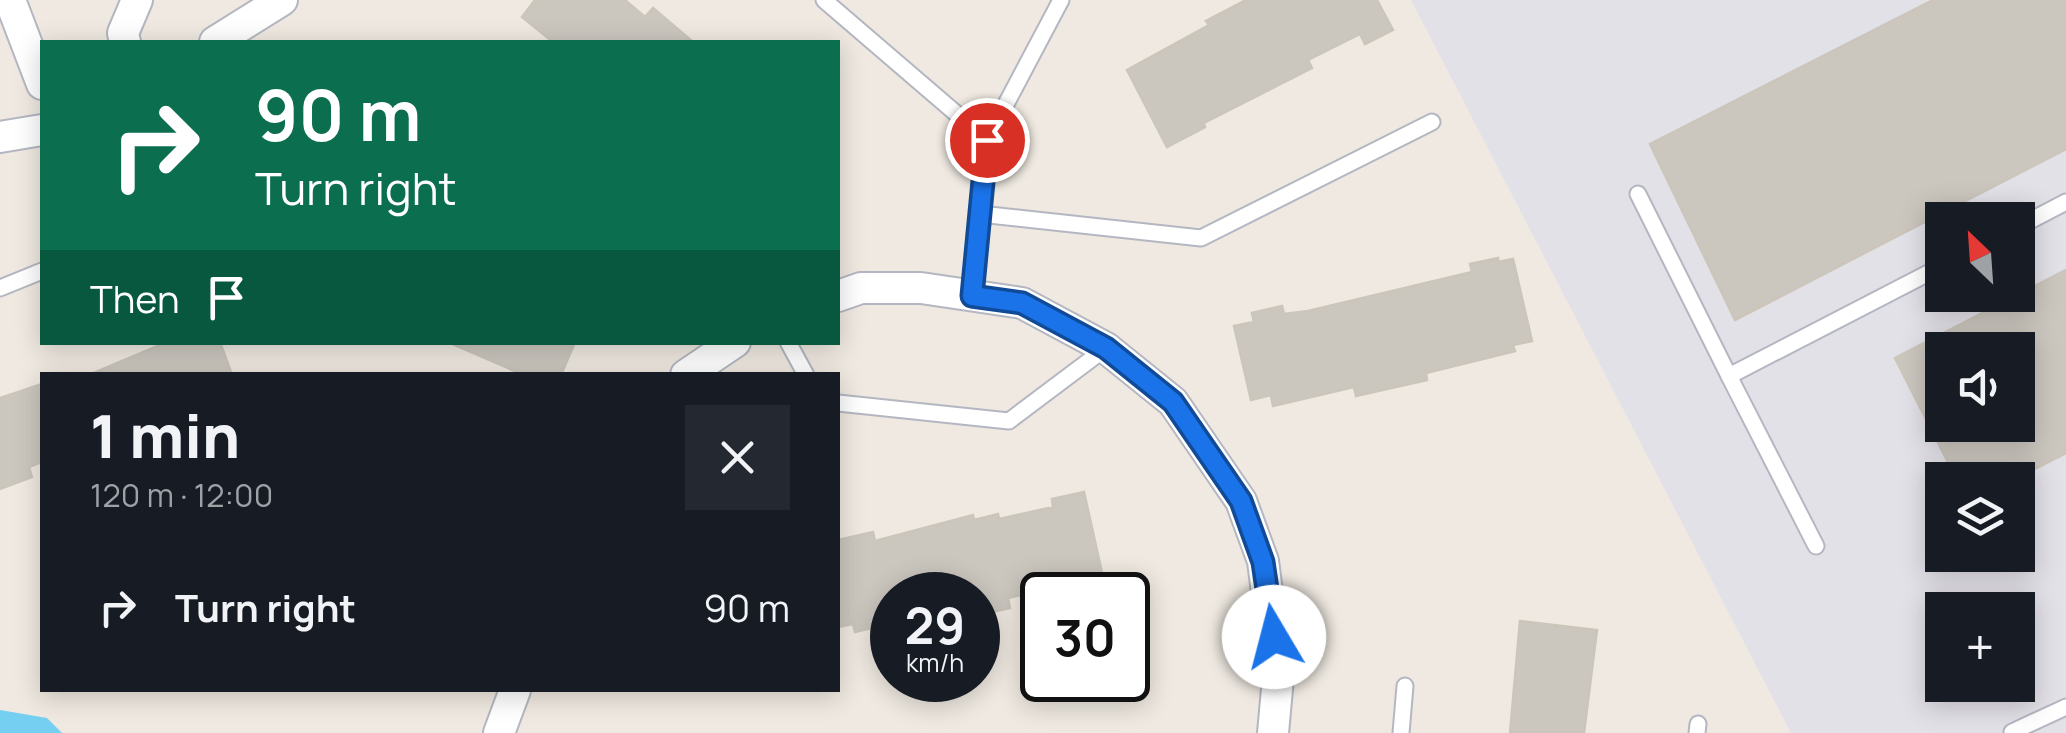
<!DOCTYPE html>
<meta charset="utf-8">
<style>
:root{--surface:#171b24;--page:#242831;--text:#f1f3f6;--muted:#9ea1a6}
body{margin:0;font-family:Manrope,sans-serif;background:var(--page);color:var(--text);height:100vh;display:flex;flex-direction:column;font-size:38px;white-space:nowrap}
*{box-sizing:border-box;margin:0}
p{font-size:32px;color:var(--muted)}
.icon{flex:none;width:55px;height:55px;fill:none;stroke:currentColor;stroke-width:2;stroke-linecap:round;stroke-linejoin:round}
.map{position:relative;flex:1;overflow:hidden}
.details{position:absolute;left:40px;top:372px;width:800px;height:320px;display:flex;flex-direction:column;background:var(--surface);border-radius:0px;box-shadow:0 5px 25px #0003}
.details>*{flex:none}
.hud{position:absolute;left:40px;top:40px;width:800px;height:305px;border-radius:0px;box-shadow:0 5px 25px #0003;background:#0b6e4f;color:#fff;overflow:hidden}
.needle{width:65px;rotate:335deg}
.controls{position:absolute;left:1925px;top:202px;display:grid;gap:20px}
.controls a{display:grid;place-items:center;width:110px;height:110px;border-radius:0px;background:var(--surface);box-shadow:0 5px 25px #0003;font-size:50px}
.speed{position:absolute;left:870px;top:572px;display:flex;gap:20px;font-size:50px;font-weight:700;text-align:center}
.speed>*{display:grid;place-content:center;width:130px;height:130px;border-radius:50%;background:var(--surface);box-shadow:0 5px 25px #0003;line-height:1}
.speed small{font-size:25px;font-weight:400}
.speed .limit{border:5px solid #111;border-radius:15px;background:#fff;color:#111}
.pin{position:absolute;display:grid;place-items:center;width:85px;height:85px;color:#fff;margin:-42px;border:5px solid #fff;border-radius:50%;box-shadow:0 2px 10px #0007}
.me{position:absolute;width:110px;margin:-55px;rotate:352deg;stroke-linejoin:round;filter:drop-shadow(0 0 8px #0008)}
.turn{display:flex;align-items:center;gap:35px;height:210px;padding:0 50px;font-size:45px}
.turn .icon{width:130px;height:130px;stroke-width:2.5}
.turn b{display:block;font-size:70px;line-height:85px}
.then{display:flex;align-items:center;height:95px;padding:0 50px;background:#0003;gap:20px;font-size:38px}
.round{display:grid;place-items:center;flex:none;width:105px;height:105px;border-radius:0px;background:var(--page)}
.headline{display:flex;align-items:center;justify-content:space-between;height:170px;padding:0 50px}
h1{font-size:60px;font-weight:800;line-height:75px}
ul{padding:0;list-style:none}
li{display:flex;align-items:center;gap:30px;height:130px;padding:0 50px}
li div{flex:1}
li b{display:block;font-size:38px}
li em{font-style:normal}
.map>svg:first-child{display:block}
.industrial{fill:#e3e1e8;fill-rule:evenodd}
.water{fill:#75cff0}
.building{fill:#cbc7bf;stroke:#cbc5ba;stroke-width:2.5;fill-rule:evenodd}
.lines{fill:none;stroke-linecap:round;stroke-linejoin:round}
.service-casing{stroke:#b4b7c1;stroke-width:19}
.minor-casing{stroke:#b4b7c1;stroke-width:34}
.service{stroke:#fff;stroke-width:15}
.minor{stroke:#fff;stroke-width:30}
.route-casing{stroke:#114b97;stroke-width:25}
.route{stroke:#1a73e8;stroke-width:18}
</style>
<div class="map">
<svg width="2066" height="733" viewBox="0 0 2066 733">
<rect width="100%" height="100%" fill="#efe9e1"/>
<path class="industrial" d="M1411,0h655v733h-275zM1942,220h76v75h-76zM1942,350h76v75h-76zM1942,480h76v75h-76zM1942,610h76v75h-76z"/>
<path class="water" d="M0,710l47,8 15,15h-62z"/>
<g class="building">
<path d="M535,0h90l20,17 8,-9 40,34h-140l-31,-25z"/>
<path d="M1246,0h131l16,30 -28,14 -5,-10 -52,26 4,8 -108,55 1,4 -38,20 -40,-77 82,-45 -3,-4z"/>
<path d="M1933,0h133v149l-331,171 -85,-176z"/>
<path d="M1498,258v4l15,-3 19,82 -19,4 2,6 -89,22 1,7 -71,16 -2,-9 -81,19 -2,-11 -20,5 -17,-74 20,-4 -2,-9 30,-7 2,8 24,-3 164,-39 -2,-8z"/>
<path d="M2066,270v183l-53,27h-56l-62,-122zM1942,350h76v75h-76z"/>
<path d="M167,342h53l12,33h-143z"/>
<path d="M448,342h127l-14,33h-37z"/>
<path d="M42,384v78l-13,5 3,10 -32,12v-91z"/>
<path d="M1084,492l19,85 -95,21 2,10 -32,7v-20h-86v28l-37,9 -2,-8 -15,3v-87l35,-8 2,9 98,-26 1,5 24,-6 1,5 54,-12 -1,-8z"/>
<path d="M1520,621l77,9 -13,103h-74z"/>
</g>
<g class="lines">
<defs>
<g id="service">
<path d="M824,0l163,140"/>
<path d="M1638,194l91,182 213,-110"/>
<path d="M980,214l221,24 231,-116"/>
<path d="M2018,227l48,-25"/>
<path d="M0,288l42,-17"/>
<path d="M972,295l15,-155 74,-140"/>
<path d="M788,342l18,33"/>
<path d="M1729,376l87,170"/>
<path d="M838,403l171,18 97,-73"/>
<path d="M2012,732l54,-25"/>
<path d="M1401,733l4,-47"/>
<path d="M1697,733l1,-9"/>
</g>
<g id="minor">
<path d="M10,0l32,84"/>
<path d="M125,42l-2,-9 14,-33"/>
<path d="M215,42l67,-42"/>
<path d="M0,137l42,-7"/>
<path d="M838,296l23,-8h60l101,15 84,45 67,54 68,99 22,60 15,117 -5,55"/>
<path d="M686,375l49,-33"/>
<path d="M499,733l16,-43"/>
</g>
</defs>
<use href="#service" class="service-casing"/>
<use href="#minor" class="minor-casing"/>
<use href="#service" class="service"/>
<use href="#minor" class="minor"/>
</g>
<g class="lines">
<defs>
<path id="route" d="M987,140l-15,156 50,7 84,45 67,54 68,99 22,61 11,75"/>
</defs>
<use href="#route" class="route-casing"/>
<use href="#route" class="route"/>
</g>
</svg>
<div class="controls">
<a><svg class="needle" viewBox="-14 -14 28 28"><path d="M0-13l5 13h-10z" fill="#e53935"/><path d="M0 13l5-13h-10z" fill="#9ea1a6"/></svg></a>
<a><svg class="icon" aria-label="sound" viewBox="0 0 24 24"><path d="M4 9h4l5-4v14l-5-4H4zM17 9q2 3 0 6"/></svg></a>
<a><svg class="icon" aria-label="layers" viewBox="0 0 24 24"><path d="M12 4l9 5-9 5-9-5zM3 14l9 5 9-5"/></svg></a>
<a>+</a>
</div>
<div class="speed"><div>29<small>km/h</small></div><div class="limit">30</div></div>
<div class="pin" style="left:987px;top:140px;background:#d93025"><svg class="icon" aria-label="arrive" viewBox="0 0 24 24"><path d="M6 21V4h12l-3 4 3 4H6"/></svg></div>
<svg class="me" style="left:1274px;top:637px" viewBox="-20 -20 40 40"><circle r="19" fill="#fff"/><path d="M0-13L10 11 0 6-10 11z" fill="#1a73e8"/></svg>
<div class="hud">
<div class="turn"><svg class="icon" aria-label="right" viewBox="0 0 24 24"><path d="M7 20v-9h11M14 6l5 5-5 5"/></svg><div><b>90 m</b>Turn right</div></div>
<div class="then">Then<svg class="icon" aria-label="arrive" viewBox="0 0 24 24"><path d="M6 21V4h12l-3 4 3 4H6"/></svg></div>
</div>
<section class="details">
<div class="headline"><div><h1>1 min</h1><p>120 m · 12:00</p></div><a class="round"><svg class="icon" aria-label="close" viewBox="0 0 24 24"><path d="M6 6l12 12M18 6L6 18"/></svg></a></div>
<ul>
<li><svg class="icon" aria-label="right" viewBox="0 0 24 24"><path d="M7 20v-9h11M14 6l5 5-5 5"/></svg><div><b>Turn right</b></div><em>90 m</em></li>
</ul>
</section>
</div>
